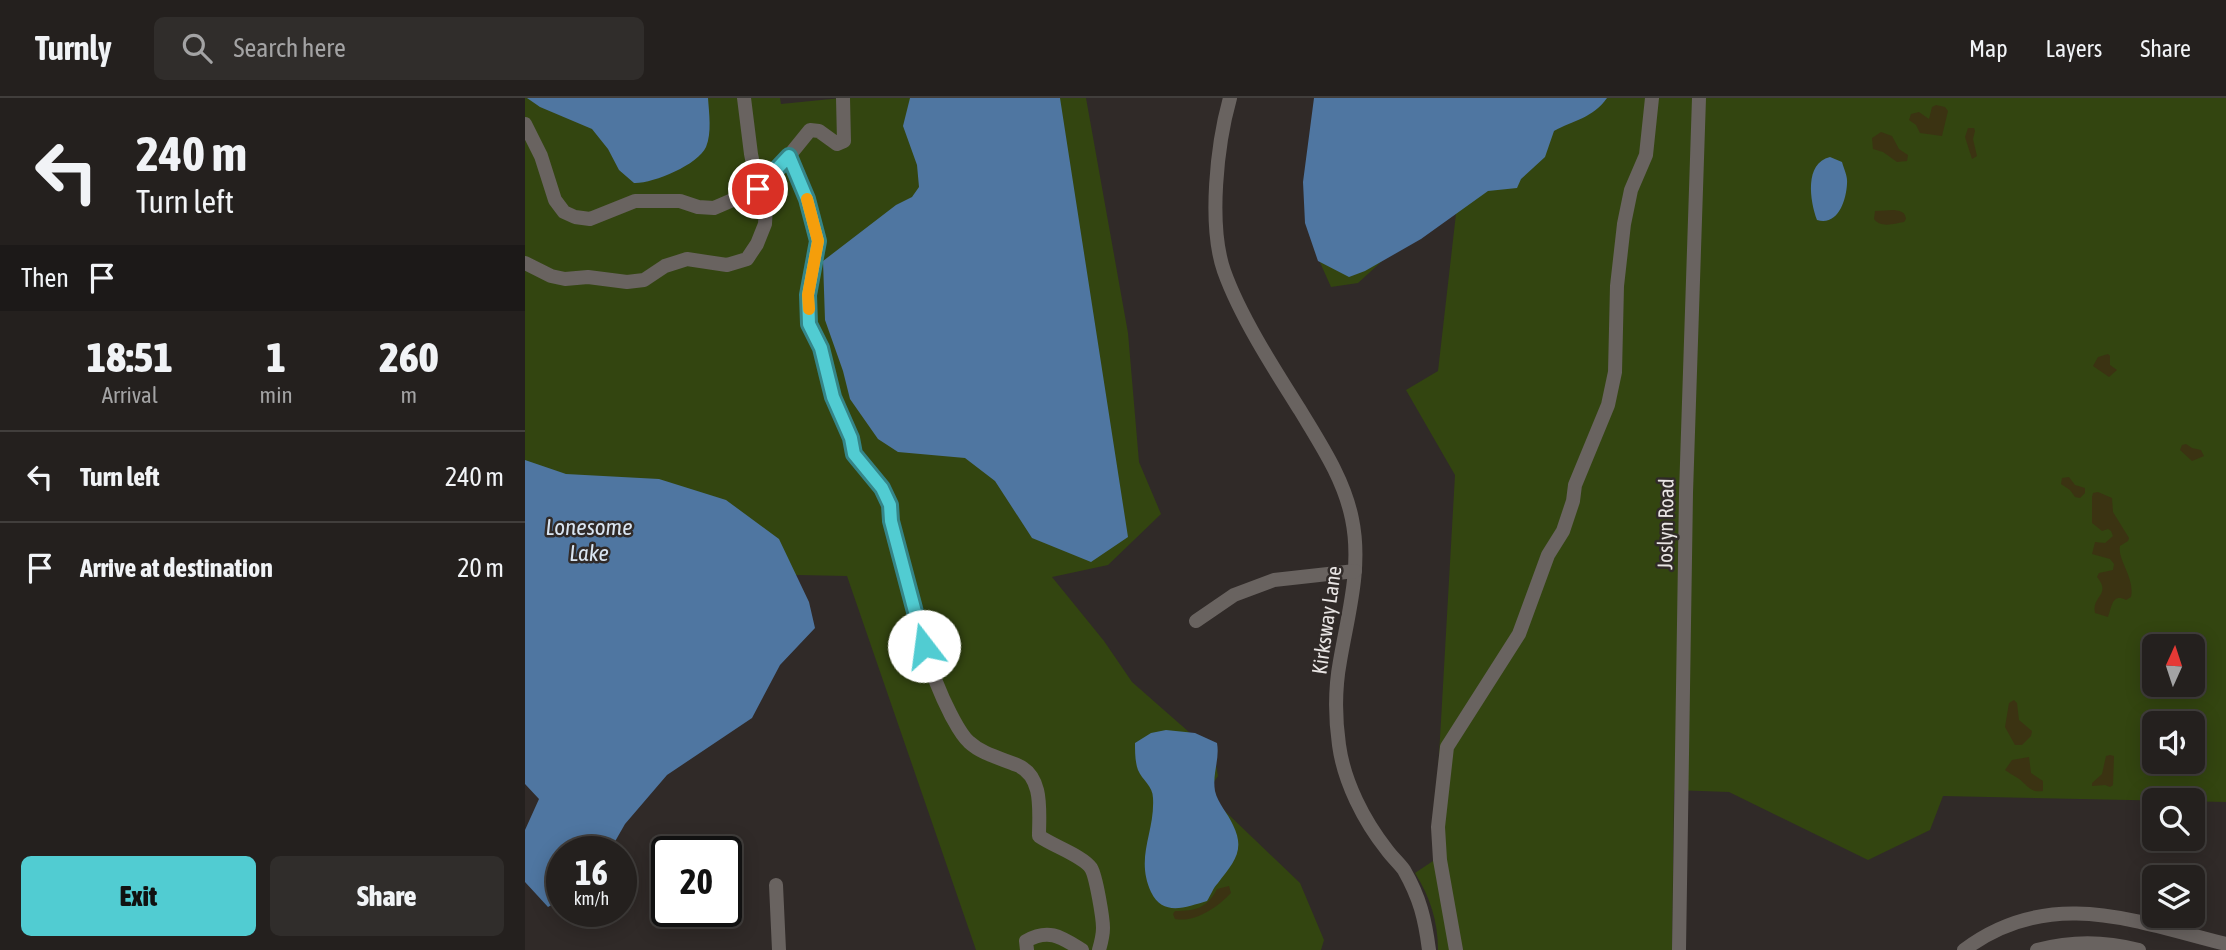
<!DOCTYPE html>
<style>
:root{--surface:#24201e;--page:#302d2b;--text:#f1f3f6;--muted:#a3a3a4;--line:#413e3c;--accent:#51ccd2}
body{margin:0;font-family:"Asap Condensed",sans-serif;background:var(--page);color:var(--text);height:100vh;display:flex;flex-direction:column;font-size:26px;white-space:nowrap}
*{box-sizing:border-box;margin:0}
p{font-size:23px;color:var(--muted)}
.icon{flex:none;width:38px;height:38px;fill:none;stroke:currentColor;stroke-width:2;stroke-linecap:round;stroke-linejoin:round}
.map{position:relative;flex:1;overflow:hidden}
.details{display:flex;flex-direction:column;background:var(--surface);width:525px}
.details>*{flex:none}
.banner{background:#24201e;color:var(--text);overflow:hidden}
.needle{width:46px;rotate:3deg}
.controls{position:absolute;left:1617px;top:536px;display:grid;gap:14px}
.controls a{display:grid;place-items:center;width:63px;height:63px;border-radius:10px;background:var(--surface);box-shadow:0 4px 18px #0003,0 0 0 2px var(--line);font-size:35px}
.speed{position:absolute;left:21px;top:738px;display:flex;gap:14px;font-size:35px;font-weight:700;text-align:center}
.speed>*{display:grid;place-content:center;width:91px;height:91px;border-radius:50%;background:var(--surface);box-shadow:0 4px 18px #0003,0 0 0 2px var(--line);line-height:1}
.speed small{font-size:18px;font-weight:400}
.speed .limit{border:4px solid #111;border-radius:10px;background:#fff;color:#111}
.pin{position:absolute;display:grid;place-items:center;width:60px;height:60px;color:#fff;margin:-30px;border:4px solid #fff;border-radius:50%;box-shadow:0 2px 7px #0007}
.me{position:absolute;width:77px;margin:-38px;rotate:345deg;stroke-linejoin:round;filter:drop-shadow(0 0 5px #0008)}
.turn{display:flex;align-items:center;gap:24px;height:147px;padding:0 21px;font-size:32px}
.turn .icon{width:91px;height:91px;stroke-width:2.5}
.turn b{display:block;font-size:49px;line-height:60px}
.then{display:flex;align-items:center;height:66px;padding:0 21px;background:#0003;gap:14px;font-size:26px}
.eta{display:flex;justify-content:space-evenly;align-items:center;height:119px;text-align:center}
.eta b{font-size:42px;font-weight:800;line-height:49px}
.primary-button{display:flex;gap:14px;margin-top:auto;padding:14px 21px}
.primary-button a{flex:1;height:80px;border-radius:10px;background:var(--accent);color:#111;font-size:28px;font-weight:800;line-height:80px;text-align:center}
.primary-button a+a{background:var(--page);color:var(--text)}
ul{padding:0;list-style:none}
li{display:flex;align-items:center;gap:21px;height:91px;padding:0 21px;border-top:2px solid var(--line)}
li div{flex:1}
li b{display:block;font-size:26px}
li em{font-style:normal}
header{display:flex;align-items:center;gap:42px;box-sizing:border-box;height:98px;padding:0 35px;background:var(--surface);border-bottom:2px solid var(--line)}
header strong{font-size:33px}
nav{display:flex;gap:38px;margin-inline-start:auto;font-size:24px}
.search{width:490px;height:63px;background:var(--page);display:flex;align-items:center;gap:18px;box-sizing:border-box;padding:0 24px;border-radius:10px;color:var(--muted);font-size:26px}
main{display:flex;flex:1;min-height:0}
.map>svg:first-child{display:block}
.green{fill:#334510;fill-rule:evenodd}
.sand{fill:#3b3312}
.water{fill:#4f76a1}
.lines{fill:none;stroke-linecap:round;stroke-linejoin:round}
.minor{stroke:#696360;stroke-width:14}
.route-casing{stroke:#358588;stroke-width:18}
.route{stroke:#51ccd2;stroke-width:12}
.slow{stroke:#f59e0b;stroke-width:12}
.labels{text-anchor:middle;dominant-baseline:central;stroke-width:5;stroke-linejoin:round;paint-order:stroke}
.street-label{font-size:21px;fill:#e8e4e3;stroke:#302a28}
.water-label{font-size:23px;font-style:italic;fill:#dae6f3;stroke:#302a28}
</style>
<header>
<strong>Turnly</strong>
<div class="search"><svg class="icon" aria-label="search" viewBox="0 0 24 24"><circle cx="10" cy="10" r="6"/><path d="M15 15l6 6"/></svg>Search here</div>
<nav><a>Map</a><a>Layers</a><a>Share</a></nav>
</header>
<main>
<section class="details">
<div class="banner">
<div class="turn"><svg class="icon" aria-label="left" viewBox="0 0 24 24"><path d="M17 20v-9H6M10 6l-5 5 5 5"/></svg><div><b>240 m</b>Turn left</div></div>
<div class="then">Then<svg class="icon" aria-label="arrive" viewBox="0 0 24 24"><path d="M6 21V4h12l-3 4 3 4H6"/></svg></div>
</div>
<div class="eta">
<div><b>18:51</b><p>Arrival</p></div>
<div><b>1</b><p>min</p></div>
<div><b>260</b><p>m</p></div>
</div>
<ul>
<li><svg class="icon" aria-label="left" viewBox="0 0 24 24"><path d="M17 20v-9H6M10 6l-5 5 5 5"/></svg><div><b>Turn left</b></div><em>240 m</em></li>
<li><svg class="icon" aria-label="arrive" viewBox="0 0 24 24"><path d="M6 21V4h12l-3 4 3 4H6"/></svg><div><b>Arrive at destination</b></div><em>20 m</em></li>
</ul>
<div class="primary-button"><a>Exit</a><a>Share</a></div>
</section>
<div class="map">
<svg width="1701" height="852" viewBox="0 0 1701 852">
<rect width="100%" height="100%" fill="#302a28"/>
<g class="green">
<path d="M0,0h255l1,6 60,-6h245l42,235 11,129 22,52 -53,51 -56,12 52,64 28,41 82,72 4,22 -12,17 94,90 24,57 -3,10h-345l-129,-374 -97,-2 -225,128z"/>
<path d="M805,0h896v704l-283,-6 -13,34 -62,30 -139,-68 -55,-2 -2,160h-234c0,-29 -8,-53 -23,-77l18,-12 22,-386 -49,-85 32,-19 19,-166 -31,16 -68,62 -27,4 -17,-38zM1629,548h39v38h-39zM1629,625h39v38h-39z"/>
</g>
<g class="sand">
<path d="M1411,7l9,2 3,4 -6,25 -22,-3 -4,-8 -7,-5 2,-6 8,-2 10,7 3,-12z"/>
<path d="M1443,30h6l1,3 -2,8 4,17 -5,3 -7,-22z"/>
<path d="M1356,34l11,4 7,13 9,6 -1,6 -10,1 -14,-10 -10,-3 -1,-11z"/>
<path d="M1369,112c7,1 11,2 12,9l-2,3c-11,2 -23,6 -30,-3l1,-8z"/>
<path d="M1583,256l2,2v9l7,5 -8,7 -16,-11 5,-9z"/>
<path d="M1661,346l6,4 9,2 3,6 -12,5 -12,-11 2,-5z"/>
<path d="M1544,379l6,8 10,3v5l-5,5 -5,-1 -5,-7 -9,-6 1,-6z"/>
<path d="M1573,394l14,6 1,14 16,26 -1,3 -8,5c-3,14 15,31 11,51l-5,3c-14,-7 -14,7 -18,17l-13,-4c-4,-17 17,-18 2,-36l2,-4 14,-3 1,-6 -4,-5 -18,-5 3,-12 10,1 8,-7 -2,-5 -3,-2 -6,2 -10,-8v-26l1,-4z"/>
<path d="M1489,602l3,3 2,17 13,11 -1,5 -9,9h-7l-10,-18 4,-24z"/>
<path d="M1585,657l4,1 -1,29 -3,2 -5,-2 -13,1v-3l10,-9 4,-18z"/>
<path d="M1504,659l2,16 12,8v10c-15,2 -16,-8 -27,-14 -3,-2 -7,-4 -11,-7l7,-10z"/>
<path d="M704,788l2,7c-13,14 -36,30 -56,26l-2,-5 2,-3c21,0 32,-3 42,-22z"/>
</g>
<g class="water">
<path d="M2,0h181c1,15 4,35 -2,49 -8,18 -54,37 -72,36l-15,-13 -11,-21 -16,-20 -52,-22z"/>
<path d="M385,0h150l68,439 -37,25 -59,-24 -37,-57 -30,-23 -67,-6 -20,-13 -28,-40 -7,-28 -18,-51 -2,-59 73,-56 16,-8 7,-10 -2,-22 -14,-39z"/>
<path d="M789,0h293c-14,20 -33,22 -53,33l-9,26 -24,22 -4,9 -29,3 -67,48 -56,32 -16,6 -31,-16 -13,-38 -2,-41z"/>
<path d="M1305,59l12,5c2,7 6,15 5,22 -1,17 -9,42 -30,36 -7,-19 -13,-57 13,-63z"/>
<path d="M0,362l41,14 93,5 67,21 53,39 30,63 6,26 -35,37 -28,53 -85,57 -42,49 -16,28h-47v47l-14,8 -23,-25v-52l14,-31 -14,-15z"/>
<path d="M641,632l29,3 22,10c3,16 -5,31 -2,48 3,13 13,22 18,34 13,26 0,38 -15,58 -5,5 -7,12 -11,18 -21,6 -44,16 -56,-9 -16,-35 4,-59 2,-94 0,-12 -11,-18 -15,-28 -3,-8 -3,-19 -3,-27l16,-10z"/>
</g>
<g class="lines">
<g class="minor">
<path d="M705,0c-13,46 -22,127 -6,173 16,45 50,98 76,139 21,35 44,69 52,109 10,48 -4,95 -12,142 -5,27 -5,56 -1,84 5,37 25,76 48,105 5,7 12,13 17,20 16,28 21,49 25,80"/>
<path d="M0,26l16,32 14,44 9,12 11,5 15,2 45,-18h45l18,6 16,1 44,-19 -7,-35 -7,-56"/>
<path d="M264,58l18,43 11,42 -10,54 1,29 12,24 12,49 18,41 3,16 28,34 8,17 1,16c17,65 29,134 60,194 5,9 10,20 18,27 13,12 31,16 48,23 27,11 22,47 22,71 14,10 44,20 52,32 5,8 12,50 12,60 0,8 -2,15 -4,22"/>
<path d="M0,165l26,13 14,3 23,-2 39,5 17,-2 21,-14 22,-7 40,6 20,-6 10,-15 8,-20 1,-19 -8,-16 22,-22 30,-37 9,1 18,13 7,-3 -1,-43"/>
<path d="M671,523l38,-26 40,-15 81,-9"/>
<path d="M251,787l3,65"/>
<path d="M502,852l-1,-9c23,-13 35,-4 56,9"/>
<path d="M931,852l-16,-90 -2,-33 9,-80 72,-113 29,-79 15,-24 10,-30 2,-16 33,-80 7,-33 2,-86 7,-62 7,-34 15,-35 6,-57"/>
<path d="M1154,852l7,-457 13,-395"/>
<path d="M1439,852c85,-64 170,-29 262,-6"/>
<path d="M1512,852c35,-9 66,-9 102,0"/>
</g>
</g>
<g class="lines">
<defs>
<path id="route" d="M233,91l31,-33 18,43 11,42 -10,54 1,29 12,24 12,49 18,41 3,16 28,34 8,17 1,16 33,125"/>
</defs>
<use href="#route" class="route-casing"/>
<use href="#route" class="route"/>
<path class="slow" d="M282,101l11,42 -10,54 1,14"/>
</g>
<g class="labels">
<g class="street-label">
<text transform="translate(1140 426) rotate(-89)">Joslyn Road</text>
<text transform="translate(801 522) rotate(-82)">Kirksway Lane</text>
</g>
<g class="water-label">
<text x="64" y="429">Lonesome<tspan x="64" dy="26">Lake</tspan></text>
</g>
</g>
</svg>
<div class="controls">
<a><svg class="needle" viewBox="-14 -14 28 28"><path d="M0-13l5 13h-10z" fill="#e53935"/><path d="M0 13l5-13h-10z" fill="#a3a3a4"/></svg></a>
<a><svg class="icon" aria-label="sound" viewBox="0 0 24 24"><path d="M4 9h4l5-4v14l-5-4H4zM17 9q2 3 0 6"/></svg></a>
<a><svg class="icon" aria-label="search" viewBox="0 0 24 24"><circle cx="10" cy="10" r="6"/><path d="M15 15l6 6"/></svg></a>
<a><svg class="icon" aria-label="layers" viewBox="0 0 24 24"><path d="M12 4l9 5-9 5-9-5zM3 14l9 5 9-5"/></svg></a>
</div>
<div class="speed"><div>16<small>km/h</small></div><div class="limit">20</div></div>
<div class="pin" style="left:233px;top:91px;background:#d93025"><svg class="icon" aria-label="arrive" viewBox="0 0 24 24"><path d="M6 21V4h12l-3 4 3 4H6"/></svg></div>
<svg class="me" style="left:399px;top:548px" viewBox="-20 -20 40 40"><circle r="19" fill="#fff"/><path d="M0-13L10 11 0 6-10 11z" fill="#51ccd2"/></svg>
</div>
</main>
